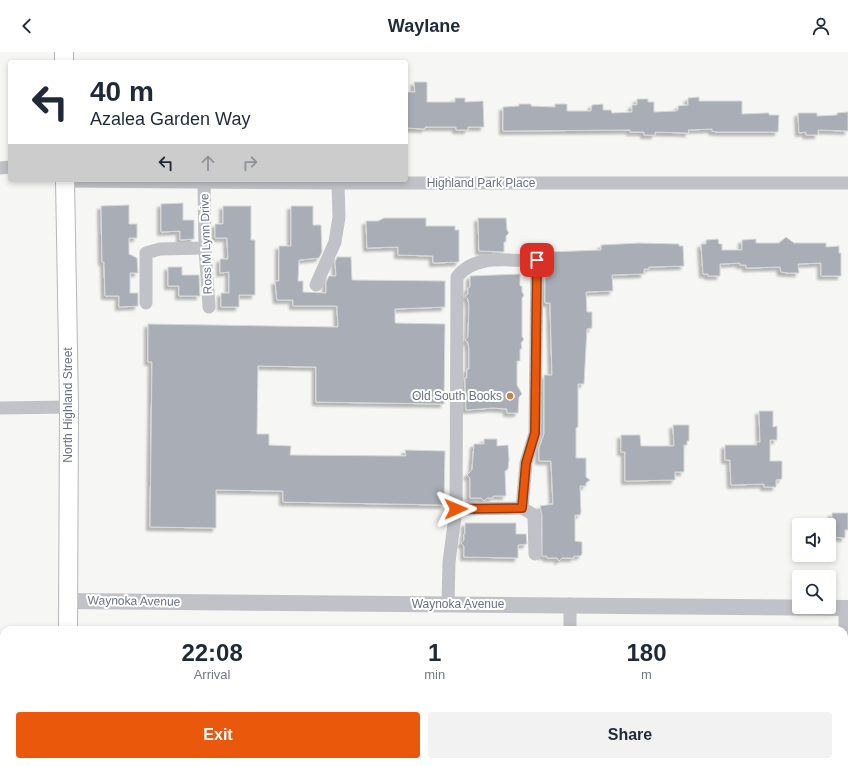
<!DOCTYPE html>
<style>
:root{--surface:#fff;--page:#f2f2f3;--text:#1f2937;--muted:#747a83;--accent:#ea580c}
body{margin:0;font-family:Helvetica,sans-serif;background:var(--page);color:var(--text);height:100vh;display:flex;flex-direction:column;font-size:15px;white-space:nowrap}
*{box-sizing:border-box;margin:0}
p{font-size:13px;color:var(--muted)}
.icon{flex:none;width:22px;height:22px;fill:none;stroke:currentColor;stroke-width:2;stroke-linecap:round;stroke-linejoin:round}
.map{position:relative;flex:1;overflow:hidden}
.panel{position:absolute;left:0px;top:574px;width:848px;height:140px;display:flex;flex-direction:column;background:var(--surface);border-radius:12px 12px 0 0;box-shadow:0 2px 6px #0003}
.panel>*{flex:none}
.guide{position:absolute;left:8px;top:8px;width:400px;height:122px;border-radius:4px;box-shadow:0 2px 6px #0003;background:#fff;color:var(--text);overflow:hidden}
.fabs{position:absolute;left:792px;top:466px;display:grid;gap:8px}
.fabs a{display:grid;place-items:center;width:44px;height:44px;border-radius:4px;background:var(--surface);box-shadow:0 2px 6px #0003;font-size:20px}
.pin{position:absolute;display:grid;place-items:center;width:34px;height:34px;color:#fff;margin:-17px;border-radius:8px;box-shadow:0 2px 6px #0006}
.me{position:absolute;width:44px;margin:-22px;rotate:89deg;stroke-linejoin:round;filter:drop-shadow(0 0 3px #0008)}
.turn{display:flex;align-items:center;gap:14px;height:84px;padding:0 16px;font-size:18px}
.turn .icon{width:52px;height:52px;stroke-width:2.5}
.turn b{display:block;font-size:28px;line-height:34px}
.lanes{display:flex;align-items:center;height:38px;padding:0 16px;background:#0003;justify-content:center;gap:20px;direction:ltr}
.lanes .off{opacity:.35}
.eta{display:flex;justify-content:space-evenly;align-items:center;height:68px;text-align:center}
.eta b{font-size:24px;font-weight:600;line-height:28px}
.button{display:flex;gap:8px;margin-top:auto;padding:8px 16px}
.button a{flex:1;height:46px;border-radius:4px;background:var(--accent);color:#fff;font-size:16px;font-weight:600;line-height:46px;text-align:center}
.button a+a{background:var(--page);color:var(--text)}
header{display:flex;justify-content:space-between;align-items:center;height:52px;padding:0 16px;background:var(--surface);font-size:18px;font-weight:600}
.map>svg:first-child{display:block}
.building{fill:#a9adb5;stroke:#d8d8d6;filter:url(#shadow)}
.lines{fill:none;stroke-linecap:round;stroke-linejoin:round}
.secondary-casing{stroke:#b3b6bb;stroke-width:20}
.minor{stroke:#c0c2c7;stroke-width:13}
.tertiary{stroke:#c0c2c7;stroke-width:16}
.secondary{stroke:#fff;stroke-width:18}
.route-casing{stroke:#983908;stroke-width:10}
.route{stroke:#ea580c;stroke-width:7}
.poi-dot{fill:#cf813c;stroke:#fff;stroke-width:1.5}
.labels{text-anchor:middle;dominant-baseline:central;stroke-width:4;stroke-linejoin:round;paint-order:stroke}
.street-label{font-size:12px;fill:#697181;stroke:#fff}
.poi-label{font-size:12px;fill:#697181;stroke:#fff;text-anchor:end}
</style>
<header><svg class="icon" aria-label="back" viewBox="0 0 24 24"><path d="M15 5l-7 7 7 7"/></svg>Waylane<svg class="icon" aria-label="person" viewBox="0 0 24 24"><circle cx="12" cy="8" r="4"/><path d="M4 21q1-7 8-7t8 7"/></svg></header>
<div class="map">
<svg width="848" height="714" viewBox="0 0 848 714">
<defs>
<filter id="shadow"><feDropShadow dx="-3.5" dy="3.5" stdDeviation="1" flood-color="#0004"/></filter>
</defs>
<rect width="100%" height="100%" fill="#f6f7f4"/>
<g class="building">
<path d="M414,30h13v20h28v-4h10v4l18,-1 1,26h-16v3h-12v-3h-31v2l-19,-1v-36h9z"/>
<path d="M699,45v4h43v13l24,-1h3v2h10l-1,17h-61l-5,-1v-2l-24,1 1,3 -34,-1v3h-11v-3h-14v-2l-127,1v-24l16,-1v-2h12v2l24,1v-3h12v7h24l1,-6 11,-1v6h8l1,3 20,-1v-7h5v-6h11v3h6v10l22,-1 2,-1v-4l10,-1v-7z"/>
<path d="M848,60v19l-30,-1v5h-12v-3l-7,1 -1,-20h19v3l20,-1v-2z"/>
<path d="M183,151v17h11v19l-14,1v-9l-19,1v-28z"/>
<path d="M129,153v19h8v14h-8v16l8,4 1,15h-8v20h8v13l-19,1v-11h-14l-1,-34h-2l-1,-56z"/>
<path d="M223,154h28v34h4v55h-16v12h-18v-14h8v-21l-9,1v-14h8l-1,-21h-12v-14h8z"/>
<path d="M291,154h22v19h8l1,27 -3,6 -20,2 -1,21h5v11l23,1v-11l3,-6h7l-1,-14 2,-5h14l1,23 93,1v26l-50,2v14l50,1 -1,80 -128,-2v-35l-58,-1 -1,68h12v11l22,1 -1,9 116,1 -1,-6 40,1 -1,54 -161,-3v-11l-67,-1v38l-66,-1 2,-165h-4v-38l190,3 -1,-21h-44v-6h-16l-2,-19h4v-35h12z"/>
<path d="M384,166h42v8h29v4h4v32l-26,1v-7l-33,-1h-2v-8l-31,1 -1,-27h12z"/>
<path d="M478,166h28l1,12 2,3 -3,3v6h-2v10l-25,-1z"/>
<path d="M786,185l8,6h32v4l13,-1v7h2v23h-20v-13l-23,1 1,9h-11l-7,-1 -1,-5 -34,1v-3h-6v-2l-20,1v12h-12v-2h-5l-2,-30h5v-4l12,-1 1,5h3v6h20v-10l14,-1v4h23z"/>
<path d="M639,191l40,1v2h4l1,20 -35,1v2h-5v5l-32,1 1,16 -27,1 1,20h5v16l-5,1 -3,55h-6v43l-2,1v30h10v19l4,3 -4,3v3h-6l1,26 -1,3h-5v26l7,1v12l-2,2h-6v2h-12l-3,3 -2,-3h-10v-2h-5v-41l-2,-9 13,-2 -2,-43h-12v-13l5,-14v-59h8l-2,-72h-5v-26h3v-25l53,-2v-5z"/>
<path d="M168,215h14v8h17l1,21h-21v-10h-11z"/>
<path d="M520,222v12h2v6l2,3 -2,3v39l2,2 -3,4 1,6h-2v12h-3v24l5,9 -3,3 -1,16h-11v-4l-14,-1 -27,2 -1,-32h2v-9h2v-20l-1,-7 -3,-2 3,-3 1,-31 -1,-7 -3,-3 3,-2v-6l2,-1v-11z"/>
<path d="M759,359h14v16l4,-1v14h-7v21h12v18l-6,1v7h-12v-3l-33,1 -1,-25h-5v-15h32l-1,-3h4z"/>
<path d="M673,373h16v16h-2v4h-3v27h-9v8l-50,1v-29h-4v-17h19l1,11h33z"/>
<path d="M484,387h13v7l11,-1 1,15 -1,9 -3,2 1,25h-13v2h-6l-3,3 -3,-3h-11v-20l-3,-3 5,-5 2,-26h10z"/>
<path d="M832,461h16v17h-3v8l-13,-1z"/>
<path d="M465,471h51v11h10l1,10 -9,1v13l-54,-1v-11l-3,-3 3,-3v-6h1z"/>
</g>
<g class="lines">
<defs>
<g id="secondary">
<path d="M64,0v10"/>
<path d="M65,128l4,227 -1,223"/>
<path d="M70,710v4"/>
</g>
</defs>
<use href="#secondary" class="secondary-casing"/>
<g class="minor">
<path d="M0,116l10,-1"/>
<path d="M65,129l273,2h510"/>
<path d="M204,129l1,67 4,59"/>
<path d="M316,233l19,-43 4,-25 -1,-34"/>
<path d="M146,251v-50l14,-4 45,-1"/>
<path d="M0,356l69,-1"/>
<path d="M456,457l1,-232c18,-24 53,-16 80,-16l-2,172 -9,30 -4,45 12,7 1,39"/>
<path d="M448,551l1,-41 7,-53 66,-1"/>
<path d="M845,556v158"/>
<path d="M570,578v-26"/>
<path d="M0,618h4"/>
<path d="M566,714l1,-4"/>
</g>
<path class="tertiary" d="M67,549l781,7"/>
<use href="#secondary" class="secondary"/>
</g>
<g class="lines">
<defs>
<path id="route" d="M456,457l66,-1 4,-45 9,-30 2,-173"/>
</defs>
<use href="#route" class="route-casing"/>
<use href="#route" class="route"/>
</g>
<circle class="poi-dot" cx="510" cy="344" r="4"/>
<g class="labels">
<g class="street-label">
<text x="481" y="131">Highland Park Place</text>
<text transform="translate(206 192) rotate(-92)">Ross M Lynn Drive</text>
<text transform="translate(68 353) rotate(-90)">North Highland Street</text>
<text transform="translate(134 549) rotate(1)">Waynoka Avenue</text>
<text x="458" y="552">Waynoka Avenue</text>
</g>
<g class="poi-label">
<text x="502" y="344">Old South Books</text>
</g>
</g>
</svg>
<div class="fabs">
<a><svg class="icon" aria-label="sound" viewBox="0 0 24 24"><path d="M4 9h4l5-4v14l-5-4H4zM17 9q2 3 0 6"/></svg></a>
<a><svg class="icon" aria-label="search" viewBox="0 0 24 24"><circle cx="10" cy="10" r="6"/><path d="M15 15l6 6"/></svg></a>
</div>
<div class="pin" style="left:537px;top:208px;background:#d93025"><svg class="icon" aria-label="arrive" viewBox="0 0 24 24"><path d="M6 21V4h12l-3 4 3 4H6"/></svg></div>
<svg class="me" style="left:456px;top:457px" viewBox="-20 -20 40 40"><path d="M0-17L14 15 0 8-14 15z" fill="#ea580c" stroke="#fff" stroke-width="4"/></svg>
<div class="guide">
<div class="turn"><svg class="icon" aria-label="left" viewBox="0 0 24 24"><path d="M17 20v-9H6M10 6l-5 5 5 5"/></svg><div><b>40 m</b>Azalea Garden Way</div></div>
<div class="lanes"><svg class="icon" aria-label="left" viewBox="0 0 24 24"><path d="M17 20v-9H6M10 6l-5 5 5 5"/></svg><svg class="icon off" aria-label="ahead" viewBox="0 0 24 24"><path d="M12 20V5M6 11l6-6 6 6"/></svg><svg class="icon off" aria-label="right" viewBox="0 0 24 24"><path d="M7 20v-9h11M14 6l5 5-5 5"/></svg></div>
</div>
<section class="panel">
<div class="eta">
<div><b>22:08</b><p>Arrival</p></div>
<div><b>1</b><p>min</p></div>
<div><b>180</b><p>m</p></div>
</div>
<div class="button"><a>Exit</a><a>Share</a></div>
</section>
</div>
